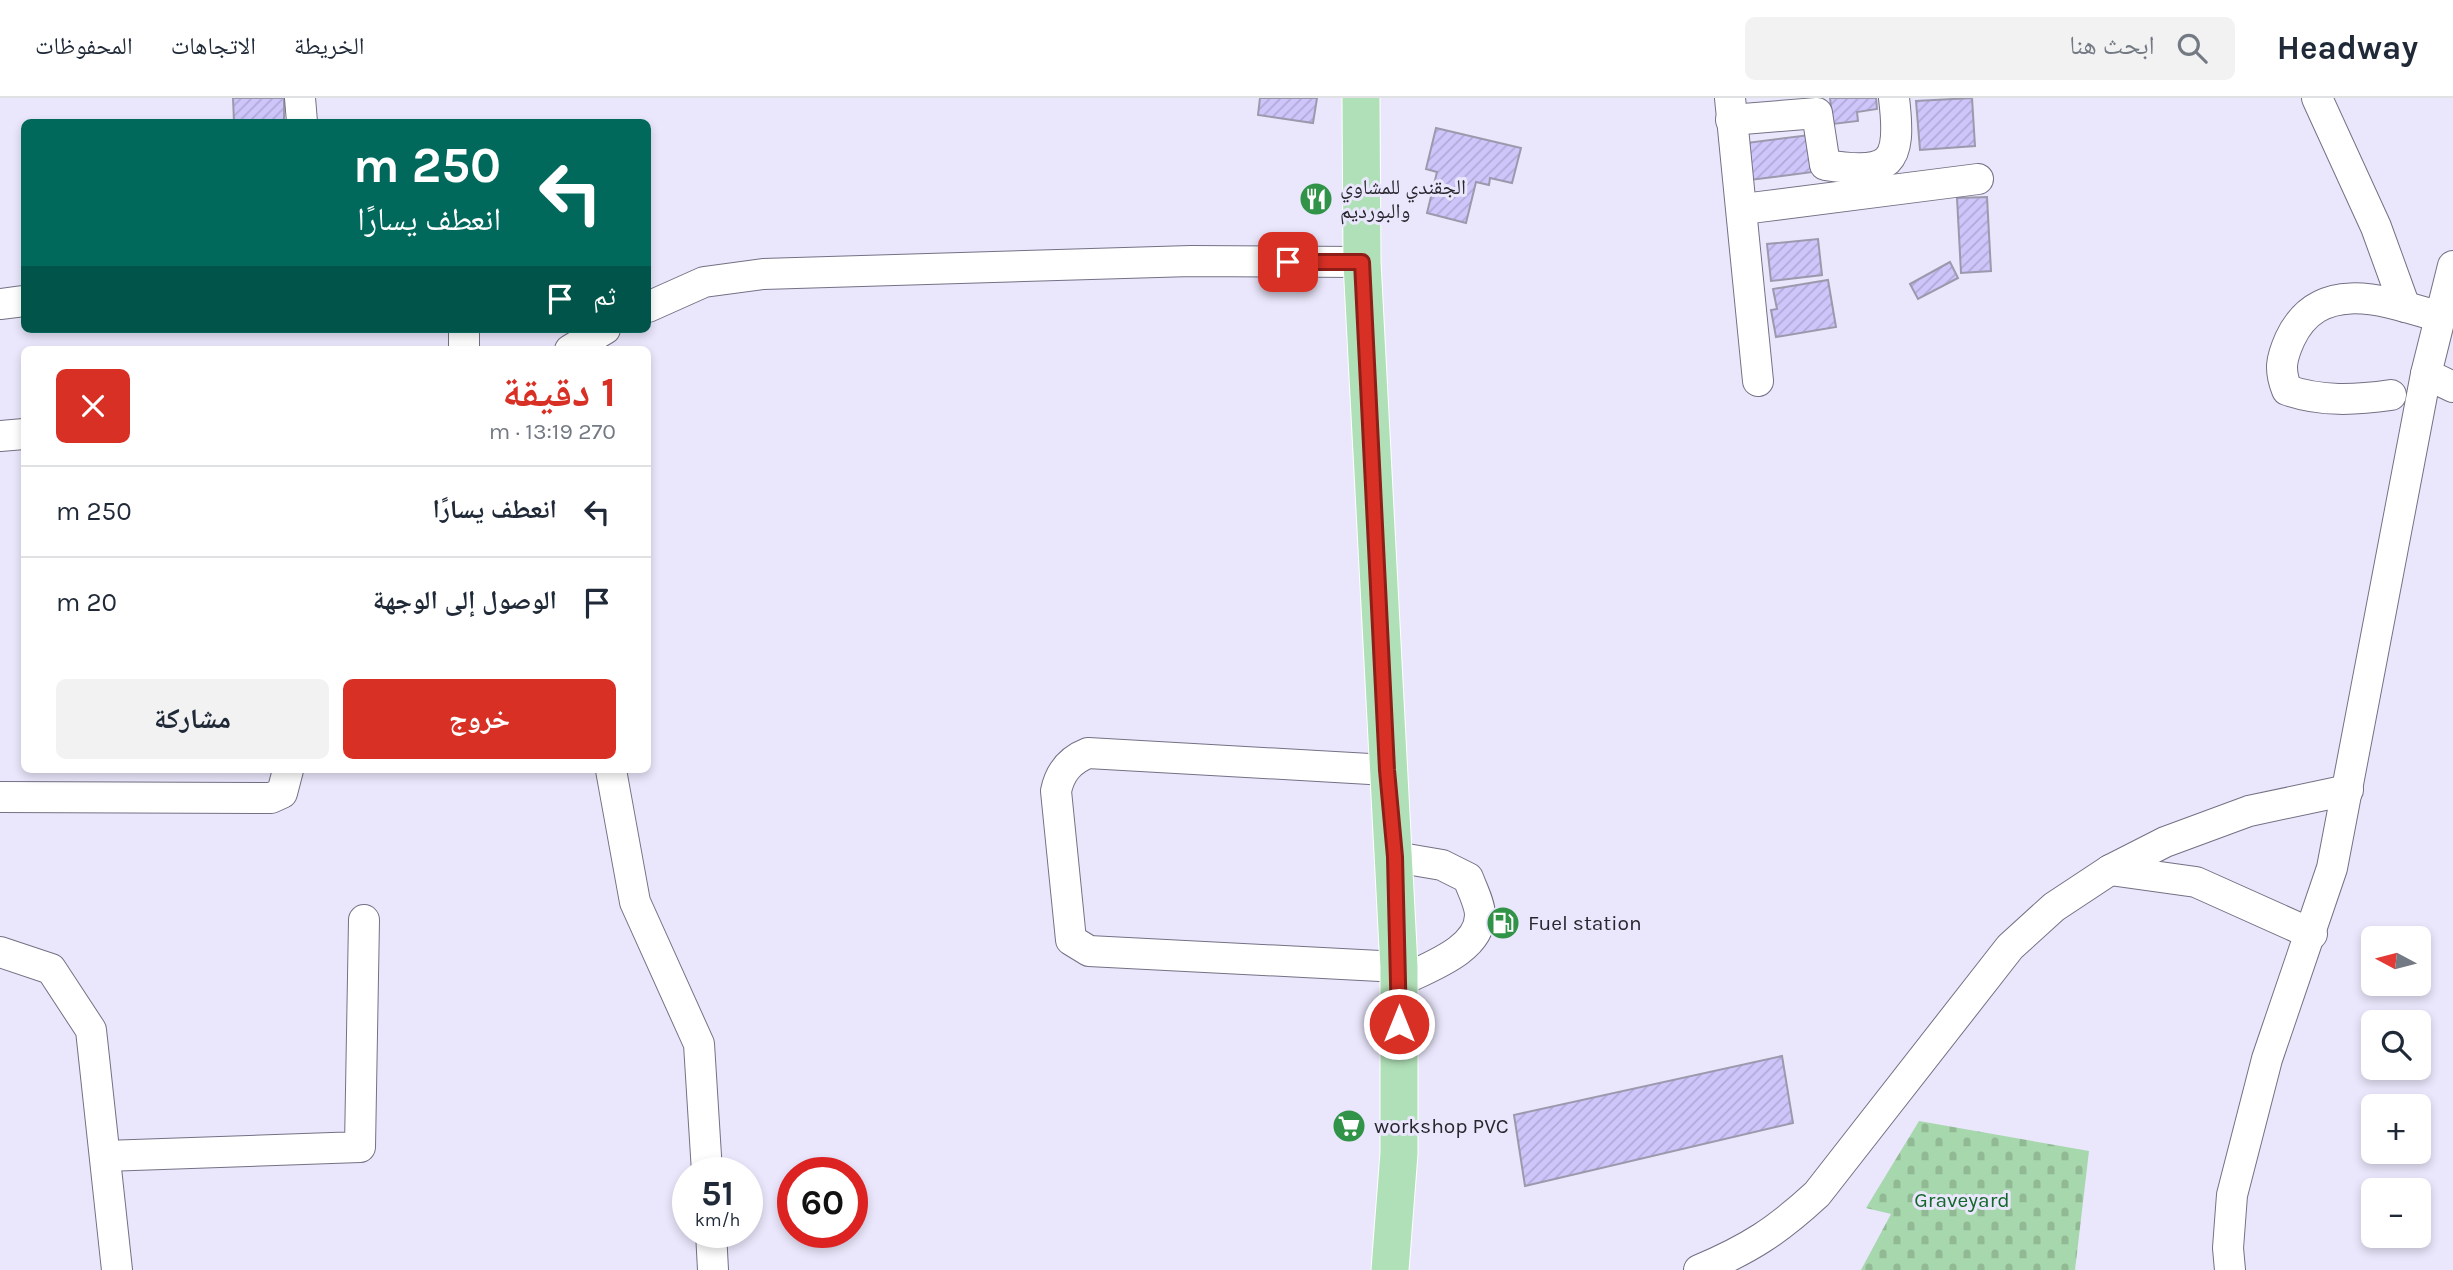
<!DOCTYPE html>
<html lang="ar">
<meta charset="utf-8">
<style>
:root{--surface:#fff;--page:#f2f2f3;--text:#1f2937;--muted:#747a83;--line:#e0e1e3;--accent:#d93025}
body{margin:0;font-family:Karla,"Noto Naskh Arabic",sans-serif;background:var(--page);color:var(--text);direction:rtl;height:100vh;display:flex;flex-direction:column;font-size:26px;white-space:nowrap}
*{box-sizing:border-box;margin:0}
p{font-size:23px;color:var(--muted)}
.icon{flex:none;width:38px;height:38px;fill:none;stroke:currentColor;stroke-width:2;stroke-linecap:round;stroke-linejoin:round}
.map{position:relative;flex:1;overflow:hidden;direction:ltr}
.details{position:absolute;left:21px;top:248px;width:630px;height:427px;display:flex;flex-direction:column;background:var(--surface);border-radius:10px;box-shadow:0 4px 10px #0003;direction:rtl}
.details>*{flex:none}
.top-card{position:absolute;left:21px;top:21px;width:630px;height:214px;border-radius:10px;box-shadow:0 4px 10px #0003;direction:rtl;background:#00695c;color:#fff;overflow:hidden}
.needle{width:46px;rotate:277deg}
.tools{position:absolute;left:2361px;top:828px;display:grid;gap:14px}
.tools a{display:grid;place-items:center;width:70px;height:70px;border-radius:10px;background:var(--surface);box-shadow:0 4px 10px #0003;font-size:35px}
.speed{position:absolute;left:672px;top:1059px;display:flex;gap:14px;font-size:35px;font-weight:700;text-align:center}
.speed>*{display:grid;place-content:center;width:91px;height:91px;border-radius:50%;background:var(--surface);box-shadow:0 4px 10px #0003;line-height:1}
.speed small{font-size:18px;font-weight:400}
.speed .limit{border:10px solid #d22;background:#fff;color:#111}
.pin{position:absolute;display:grid;place-items:center;width:60px;height:60px;color:#fff;margin:-30px;border-radius:14px;box-shadow:0 4px 10px #0006}
.me{position:absolute;width:77px;margin:-38px;rotate:0deg;stroke-linejoin:round;filter:drop-shadow(0 0 5px #0008)}
.turn{display:flex;align-items:center;gap:24px;height:147px;padding:0 35px;font-size:32px}
.turn .icon{width:91px;height:91px;stroke-width:2.5}
.turn b{display:block;font-size:49px;line-height:60px}
.then{display:flex;align-items:center;height:66px;padding:0 35px;background:#0003;gap:14px;font-size:26px}
.round{display:grid;place-items:center;flex:none;width:74px;height:74px;border-radius:10px;background:var(--page)}
.overview{display:flex;align-items:center;justify-content:space-between;height:119px;padding:0 35px}
h1{font-size:42px;font-weight:700;line-height:52px;color:var(--accent)}
.primary-button{display:flex;gap:14px;margin-top:auto;padding:14px 35px}
.primary-button a{flex:1;height:80px;border-radius:10px;background:var(--accent);color:#fff;font-size:28px;font-weight:700;line-height:80px;text-align:center}
.primary-button a+a{background:var(--page);color:var(--text)}
ul{padding:0;list-style:none}
li{display:flex;align-items:center;gap:21px;height:91px;padding:0 35px;border-top:2px solid var(--line)}
li div{flex:1}
li b{display:block;font-size:26px}
li em{font-style:normal}
header{display:flex;align-items:center;gap:42px;box-sizing:border-box;height:98px;padding:0 35px;background:var(--surface);border-bottom:2px solid var(--line)}
header strong{font-size:33px}
nav{display:flex;gap:38px;margin-inline-start:auto;font-size:24px}
.search{width:490px;height:63px;background:var(--page);display:flex;align-items:center;gap:18px;box-sizing:border-box;padding:0 24px;border-radius:10px;color:var(--muted);font-size:26px}
.map>svg:first-child{display:block}
.cemetery{fill:url(#cemetery-stones)}
.building{fill:url(#building-hatch);stroke:#9c99ad;stroke-width:2}
.lines{fill:none;stroke-linecap:round;stroke-linejoin:round}
.minor-casing{stroke:#737184;stroke-width:32}
.major-casing{stroke:#fff;stroke-width:39}
.minor{stroke:#fff;stroke-width:30}
.major{stroke:#b0e0b7;stroke-width:37}
.route-casing{stroke:#8d1f18;stroke-width:18}
.route{stroke:#d93025;stroke-width:12}
.labels{text-anchor:middle;dominant-baseline:central;stroke-width:6;stroke-linejoin:round;paint-order:stroke}
.poi-label{font-size:21px;fill:#28272f;stroke:#eae7fc;text-anchor:start}
.park-label{font-size:21px;fill:#13672a;stroke:#eae7fc}
</style>
<header>
<strong>Headway</strong>
<div class="search"><svg class="icon" aria-label="search" viewBox="0 0 24 24"><circle cx="10" cy="10" r="6"/><path d="M15 15l6 6"/></svg>ابحث هنا</div>
<nav><a>الخريطة</a><a>الاتجاهات</a><a>المحفوظات</a></nav>
</header>
<div class="map">
<svg width="2453" height="1172" viewBox="0 0 2453 1172">
<defs>
<pattern id="cemetery-stones" width="16" height="16" patternUnits="userSpaceOnUse" patternTransform="scale(1.75)"><rect width="16" height="16" fill="#a7d7ac"/><path d="M2 7V4a2 2 0 0 1 4 0v3zM10 15v-3a2 2 0 0 1 4 0v3z" fill="#90b994"/></pattern>
<pattern id="building-hatch" width="6" height="6" patternUnits="userSpaceOnUse" patternTransform="scale(1.75)"><rect width="6" height="6" fill="#cec5fa"/><path d="M-1 1l2-2M0 6l6-6M5 7l2-2" fill="none" stroke="#b1a9d7"/></pattern>
</defs>
<rect width="100%" height="100%" fill="#eae7fc"/>
<path class="cemetery" d="M1919,1023l170,30 -14,119h-214l30,-56 -25,-6z"/>
<g class="building">
<path d="M233,0h51v24h-50z"/>
<path d="M1260,0h57l-4,25 -55,-8z"/>
<path d="M1830,0h46l1,11 -20,3 1,9 -25,3z"/>
<path d="M1972,0l3,48 -55,4 -4,-49z"/>
<path d="M1436,30l85,20 -9,35 -22,-5 -1,7 -13,-3 -10,41 -39,-10 10,-41 -11,-3z"/>
<path d="M1809,37l4,37 -63,8 -4,-37z"/>
<path d="M1987,99l4,74 -30,2 -4,-75z"/>
<path d="M1818,141l4,36 -51,6 -4,-37z"/>
<path d="M1950,164l8,16 -40,21 -8,-15z"/>
<path d="M1828,182l8,47 -60,10 -5,-27 6,-1 -4,-20z"/>
<path d="M1782,958l11,67 -268,63 -11,-71z"/>
</g>
<g class="lines">
<defs>
<g id="minor">
<path d="M300,0l2,24"/>
<path d="M1730,0l28,283"/>
<path d="M2317,0l59,129 29,80"/>
<path d="M1731,22l86,-7 8,52c66,10 77,0 69,-67"/>
<path d="M1743,111l235,-30"/>
<path d="M2453,168l-27,108 27,13"/>
<path d="M0,206l24,-3"/>
<path d="M648,209l56,-25 59,-8 428,-13 171,1"/>
<path d="M464,231v21"/>
<path d="M570,252l35,-21"/>
<path d="M2391,297c-35,5 -70,7 -104,-5 -8,-20 -6,-31 3,-51 30,-64 99,-37 150,-22"/>
<path d="M0,338l24,-2"/>
<path d="M611,672l24,132 64,142 8,128"/>
<path d="M1387,672l-299,-17c-18,7 -28,19 -32,38l15,149 18,11 310,16"/>
<path d="M0,699l271,1 11,-5 6,-23"/>
<path d="M1395,759l47,8 26,13c4,11 12,26 12,37 0,36 -55,53 -81,67"/>
<path d="M2110,772l86,12 116,52"/>
<path d="M0,854l51,17 40,61 26,240"/>
<path d="M105,1058l255,-9 4,-227"/>
<path d="M711,1134l2,38"/>
<path d="M1699,1172c50,-21 78,-39 118,-76l193,-247 44,-40 56,-37 55,-28 84,-31 99,-21"/>
<path d="M2230,1172l-2,-22 4,-53 35,-136 65,-191 94,-494"/>
</g>
<path id="major" d="M1361,0l1,164 37,705v186l-9,117"/>
</defs>
<use href="#minor" class="minor-casing"/>
<use href="#major" class="major-casing"/>
<use href="#minor" class="minor"/>
<use href="#major" class="major"/>
</g>
<g class="lines">
<defs>
<path id="route" d="M1288,164h74l25,508 8,87 4,167"/>
</defs>
<use href="#route" class="route-casing"/>
<use href="#route" class="route"/>
</g>
<defs>
<symbol id="restaurant-disc" viewBox="-11 -11 22 22"><circle r="9.5" fill="#319347" stroke="#eae7fc"/><path d="M-5-6h1v4h1v-4h1v4h1v-4h1v5L-1.5 .5V6h-2V.5L-5-1ZM5-6V6H3V1.5H1.5Q1.5-4 5-6Z" fill="#fff"/></symbol>
<symbol id="fuel-disc" viewBox="-11 -11 22 22"><circle r="9.5" fill="#319347" stroke="#eae7fc"/><path d="M-5.5-6h7V0h2V4h1.3V-2.5L3-4.5l.8-.8L6-3V5H2.5V1h-1V6h-7ZM-4.2-4.7v3.2H.2V-4.7Z" fill="#fff"/></symbol>
<symbol id="supermarket-disc" viewBox="-11 -11 22 22"><circle r="9.5" fill="#319347" stroke="#eae7fc"/><path d="M-6-5.5h2.5l.6 2H6L4.5 2H-2.5L-4.4-4H-6ZM-1.5 3.2a1.3 1.3 0 1 0 .1 0ZM3 3.2a1.3 1.3 0 1 0 .1 0Z" fill="#fff"/></symbol>
</defs>
<g fill-rule="evenodd">
<use href="#restaurant-disc" x="1297" y="82" width="38" height="38"/>
<use href="#fuel-disc" x="1484" y="806" width="38" height="38"/>
<use href="#supermarket-disc" x="1330" y="1009" width="38" height="38"/>
</g>
<g class="labels">
<g class="poi-label">
<text x="1340" y="89">الجقندي للمشاوي<tspan x="1340" dy="24">والبورديم</tspan></text>
<text x="1528" y="825">Fuel station</text>
<text x="1374" y="1028">workshop PVC</text>
</g>
<g class="park-label">
<text x="1962" y="1102">Graveyard</text>
</g>
</g>
</svg>
<div class="tools">
<a><svg class="needle" viewBox="-14 -14 28 28"><path d="M0-13l5 13h-10z" fill="#e53935"/><path d="M0 13l5-13h-10z" fill="#747a83"/></svg></a>
<a><svg class="icon" aria-label="search" viewBox="0 0 24 24"><circle cx="10" cy="10" r="6"/><path d="M15 15l6 6"/></svg></a>
<a>+</a>
<a>−</a>
</div>
<div class="speed"><div>51<small>km/h</small></div><div class="limit">60</div></div>
<div class="pin" style="left:1288px;top:164px;background:#d93025"><svg class="icon" aria-label="arrive" viewBox="0 0 24 24"><path d="M6 21V4h12l-3 4 3 4H6"/></svg></div>
<svg class="me" style="left:1399px;top:926px" viewBox="-20 -20 40 40"><circle r="17" fill="#d93025" stroke="#fff" stroke-width="3"/><path d="M0-11L8 9 0 5-8 9z" fill="#fff"/></svg>
<div class="top-card">
<div class="turn"><svg class="icon" aria-label="left" viewBox="0 0 24 24"><path d="M17 20v-9H6M10 6l-5 5 5 5"/></svg><div><b>250 m</b>انعطف يسارًا</div></div>
<div class="then">ثم<svg class="icon" aria-label="arrive" viewBox="0 0 24 24"><path d="M6 21V4h12l-3 4 3 4H6"/></svg></div>
</div>
<section class="details">
<div class="overview"><div><h1>1 دقيقة</h1><p>270 m · 13:19</p></div><a class="round" style="background:#d93025;color:#fff"><svg class="icon" aria-label="close" viewBox="0 0 24 24"><path d="M6 6l12 12M18 6L6 18"/></svg></a></div>
<ul>
<li><svg class="icon" aria-label="left" viewBox="0 0 24 24"><path d="M17 20v-9H6M10 6l-5 5 5 5"/></svg><div><b>انعطف يسارًا</b></div><em>250 m</em></li>
<li><svg class="icon" aria-label="arrive" viewBox="0 0 24 24"><path d="M6 21V4h12l-3 4 3 4H6"/></svg><div><b>الوصول إلى الوجهة</b></div><em>20 m</em></li>
</ul>
<div class="primary-button"><a>خروج</a><a>مشاركة</a></div>
</section>
</div>
